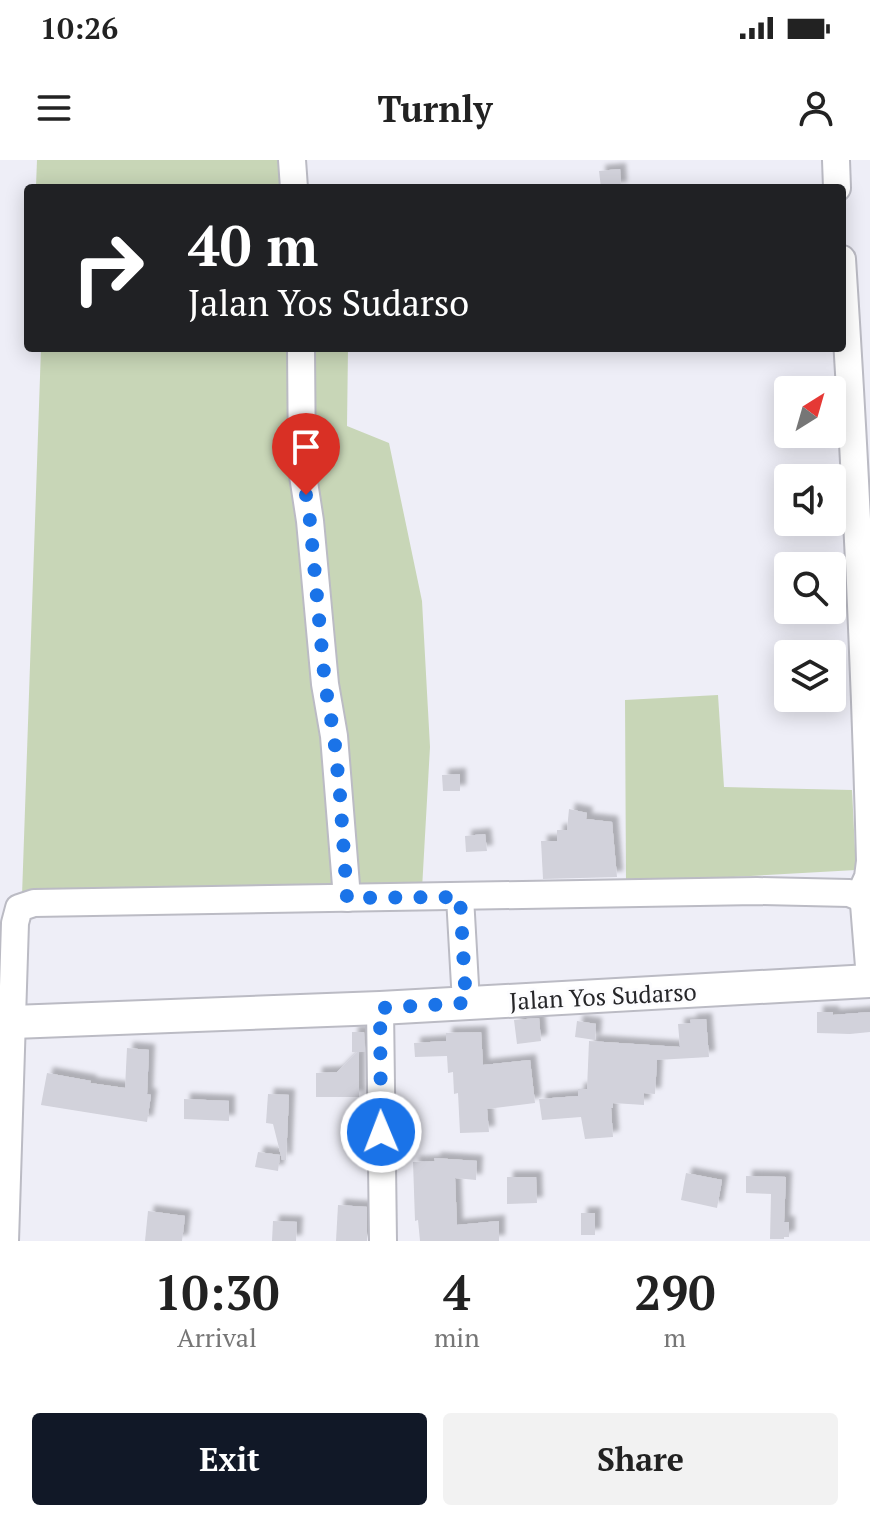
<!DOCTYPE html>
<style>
:root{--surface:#fff;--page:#f2f2f2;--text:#222;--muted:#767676;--accent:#111827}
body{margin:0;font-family:"PT Serif",serif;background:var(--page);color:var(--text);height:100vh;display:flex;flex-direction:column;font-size:30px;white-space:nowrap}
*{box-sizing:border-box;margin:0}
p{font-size:26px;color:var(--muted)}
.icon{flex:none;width:44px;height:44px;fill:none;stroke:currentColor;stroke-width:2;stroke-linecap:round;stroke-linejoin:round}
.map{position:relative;height:1081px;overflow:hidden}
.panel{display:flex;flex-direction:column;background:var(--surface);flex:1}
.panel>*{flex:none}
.top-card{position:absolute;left:24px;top:24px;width:822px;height:168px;border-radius:8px;box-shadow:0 4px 20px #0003;background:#202124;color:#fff;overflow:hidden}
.needle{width:52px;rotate:37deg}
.tools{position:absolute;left:774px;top:216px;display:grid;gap:16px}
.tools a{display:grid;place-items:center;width:72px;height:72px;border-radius:8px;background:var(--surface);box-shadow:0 4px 20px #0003;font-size:40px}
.pin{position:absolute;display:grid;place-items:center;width:68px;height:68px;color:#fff;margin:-82px -34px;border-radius:50% 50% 50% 0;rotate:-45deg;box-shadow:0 0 8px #0007}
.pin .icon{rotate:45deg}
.me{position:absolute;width:88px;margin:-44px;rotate:359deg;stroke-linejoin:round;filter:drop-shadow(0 0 6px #0008)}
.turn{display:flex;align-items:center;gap:28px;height:168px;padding:0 32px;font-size:36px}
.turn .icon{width:104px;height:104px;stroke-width:2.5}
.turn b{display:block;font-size:56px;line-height:68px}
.eta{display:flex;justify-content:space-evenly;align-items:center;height:136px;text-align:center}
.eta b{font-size:48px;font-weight:600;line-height:56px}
.primary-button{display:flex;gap:16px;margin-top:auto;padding:16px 32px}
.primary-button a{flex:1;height:92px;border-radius:8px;background:var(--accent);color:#fff;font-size:32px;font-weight:600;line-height:92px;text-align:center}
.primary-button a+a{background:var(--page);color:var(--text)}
.status{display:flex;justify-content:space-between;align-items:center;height:56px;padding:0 40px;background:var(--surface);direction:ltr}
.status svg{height:22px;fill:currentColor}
header{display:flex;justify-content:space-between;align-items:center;height:104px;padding:0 32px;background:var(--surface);font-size:36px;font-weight:600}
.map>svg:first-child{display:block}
.green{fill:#c8d6b7}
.building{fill:#d2d2db;filter:url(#shadow)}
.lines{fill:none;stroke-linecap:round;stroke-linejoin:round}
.minor-casing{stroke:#bbbbc4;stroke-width:30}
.major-casing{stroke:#bbbbc4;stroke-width:36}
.minor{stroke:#fff;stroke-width:26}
.major{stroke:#fff;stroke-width:32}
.route{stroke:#1a73e8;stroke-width:14;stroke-dasharray:0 25.2}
.labels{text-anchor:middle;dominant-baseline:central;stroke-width:6;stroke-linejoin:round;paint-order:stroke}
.street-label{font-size:24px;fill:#262629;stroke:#fcfcfe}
</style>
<div class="status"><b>10:26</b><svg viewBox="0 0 49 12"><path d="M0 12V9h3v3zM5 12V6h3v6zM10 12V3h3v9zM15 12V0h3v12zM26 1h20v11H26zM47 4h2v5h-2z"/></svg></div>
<header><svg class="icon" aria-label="menu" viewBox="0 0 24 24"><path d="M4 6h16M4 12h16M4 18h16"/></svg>Turnly<svg class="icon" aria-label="person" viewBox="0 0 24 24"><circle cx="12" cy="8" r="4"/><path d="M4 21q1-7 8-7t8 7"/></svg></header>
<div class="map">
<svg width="870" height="1081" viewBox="0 0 870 1081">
<defs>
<filter id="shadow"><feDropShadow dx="6" dy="-6" stdDeviation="2" flood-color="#0004"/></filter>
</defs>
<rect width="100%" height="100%" fill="#eeeef7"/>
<g class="green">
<path d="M37,0h256l1,28h-224l-34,-2z"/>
<path d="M41,188h307l-1,78 42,17 33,158 8,146 -8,142 -400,7z"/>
<path d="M718,535l6,92 128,3 4,80 -230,13 -1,-183z"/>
</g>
<g class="building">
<path d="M620,9l1,19h-20l-2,-17z"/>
<path d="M460,614v17h-17l-1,-16z"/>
<path d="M569,649l18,4 -1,6 26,3 5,55 -74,2 -2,-38h16v-11h10z"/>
<path d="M485,674l2,17 -21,1 -1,-16z"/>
<path d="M817,852h16v3l37,-3v20l-20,2 -33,-1z"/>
<path d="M539,858l2,23 -24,3 -3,-24z"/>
<path d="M706,859l3,38 -52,3 -2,34 -11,-1v12l-31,-2v5h-2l2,29 -28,2 -4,-22 -39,3 -3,-21 39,-3v-7h9l2,-48 91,6 -2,-23 13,-1 -1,-3z"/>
<path d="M577,861l19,3 -1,16 -20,-3z"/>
<path d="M352,872h12l1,20h-6v45h-43v-24l21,-1 20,-20h-5z"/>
<path d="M481,872l2,33 47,-5 5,43 -48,6 2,23 -29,1 -2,-40 -4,1 -1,-22 -5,1 -1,-17 -32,1 -1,-14 32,-2v-8z"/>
<path d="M127,888l22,2 -2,44 4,1 -4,27 -106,-17 6,-32 44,8 -1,2 35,5z"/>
<path d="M268,934l21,1 -3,65h-4l-9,-36 -7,-1z"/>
<path d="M184,939l45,2v20l-45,-2z"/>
<path d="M258,992l22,3 -2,16 -23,-4z"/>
<path d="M434,998l43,3 -1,19 -21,-2 2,47 42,-4v20h-79l-2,-21 -3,1 -2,-59 22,-1z"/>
<path d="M686,1013l36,7 -5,28 -36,-8z"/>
<path d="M746,1016l40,1 -2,45h5v15h-5v2h-14l1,-45 -25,-1z"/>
<path d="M507,1017h29l1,26 -30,1z"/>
<path d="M338,1045l29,2v34h-31z"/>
<path d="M148,1051l37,5 -3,25h-37z"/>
<rect x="581" y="1053" width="14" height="22"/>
<path d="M273,1061l24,1 -1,19h-24z"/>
</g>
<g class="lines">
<defs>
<g id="minor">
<path d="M292,0l2,28"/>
<path d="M836,0l1,28"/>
<path d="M842,99c13,201 23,401 28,602l-2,16 -9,20"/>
<path d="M301,188l1,121 8,52 15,163 9,52 13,162"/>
<path d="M460,737l6,106"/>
<path d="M380,848l3,233"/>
<path d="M5,1081l10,-318 4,-15 15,-5 723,-12 92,2 10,4 5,7 6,75"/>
</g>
<path id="major" d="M0,860l13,2 367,-14 490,-27"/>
</defs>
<use href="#minor" class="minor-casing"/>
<use href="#major" class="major-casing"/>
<use href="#minor" class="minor"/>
<use href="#major" class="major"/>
</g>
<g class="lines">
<path class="route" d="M306,335l4,26 15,163 9,52 6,59 7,103 113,-1 6,106 -86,5 1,124"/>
</g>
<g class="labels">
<g class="street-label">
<text transform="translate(603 836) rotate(-3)">Jalan Yos Sudarso</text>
</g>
</g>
</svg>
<div class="tools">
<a><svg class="needle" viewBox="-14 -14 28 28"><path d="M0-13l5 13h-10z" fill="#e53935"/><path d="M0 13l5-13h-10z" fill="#767676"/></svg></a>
<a><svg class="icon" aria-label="sound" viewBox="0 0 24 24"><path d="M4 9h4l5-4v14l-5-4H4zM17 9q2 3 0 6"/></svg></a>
<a><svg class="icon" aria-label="search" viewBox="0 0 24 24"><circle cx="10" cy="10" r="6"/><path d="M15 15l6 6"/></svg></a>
<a><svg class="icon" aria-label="layers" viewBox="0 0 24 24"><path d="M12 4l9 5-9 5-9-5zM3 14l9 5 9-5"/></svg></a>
</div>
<div class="pin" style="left:306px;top:335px;background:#d93025"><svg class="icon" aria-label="arrive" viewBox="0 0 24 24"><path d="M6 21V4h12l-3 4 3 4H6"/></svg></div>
<svg class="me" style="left:381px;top:972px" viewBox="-20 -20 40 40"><circle r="17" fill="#1a73e8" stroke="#fff" stroke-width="3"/><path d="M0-11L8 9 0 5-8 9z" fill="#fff"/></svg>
<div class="top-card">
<div class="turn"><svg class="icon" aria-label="right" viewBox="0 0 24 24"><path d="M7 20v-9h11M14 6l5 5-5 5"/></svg><div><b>40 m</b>Jalan Yos Sudarso</div></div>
</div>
</div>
<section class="panel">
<div class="eta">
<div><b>10:30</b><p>Arrival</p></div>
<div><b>4</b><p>min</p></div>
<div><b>290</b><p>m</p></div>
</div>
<div class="primary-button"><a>Exit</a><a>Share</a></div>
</section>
